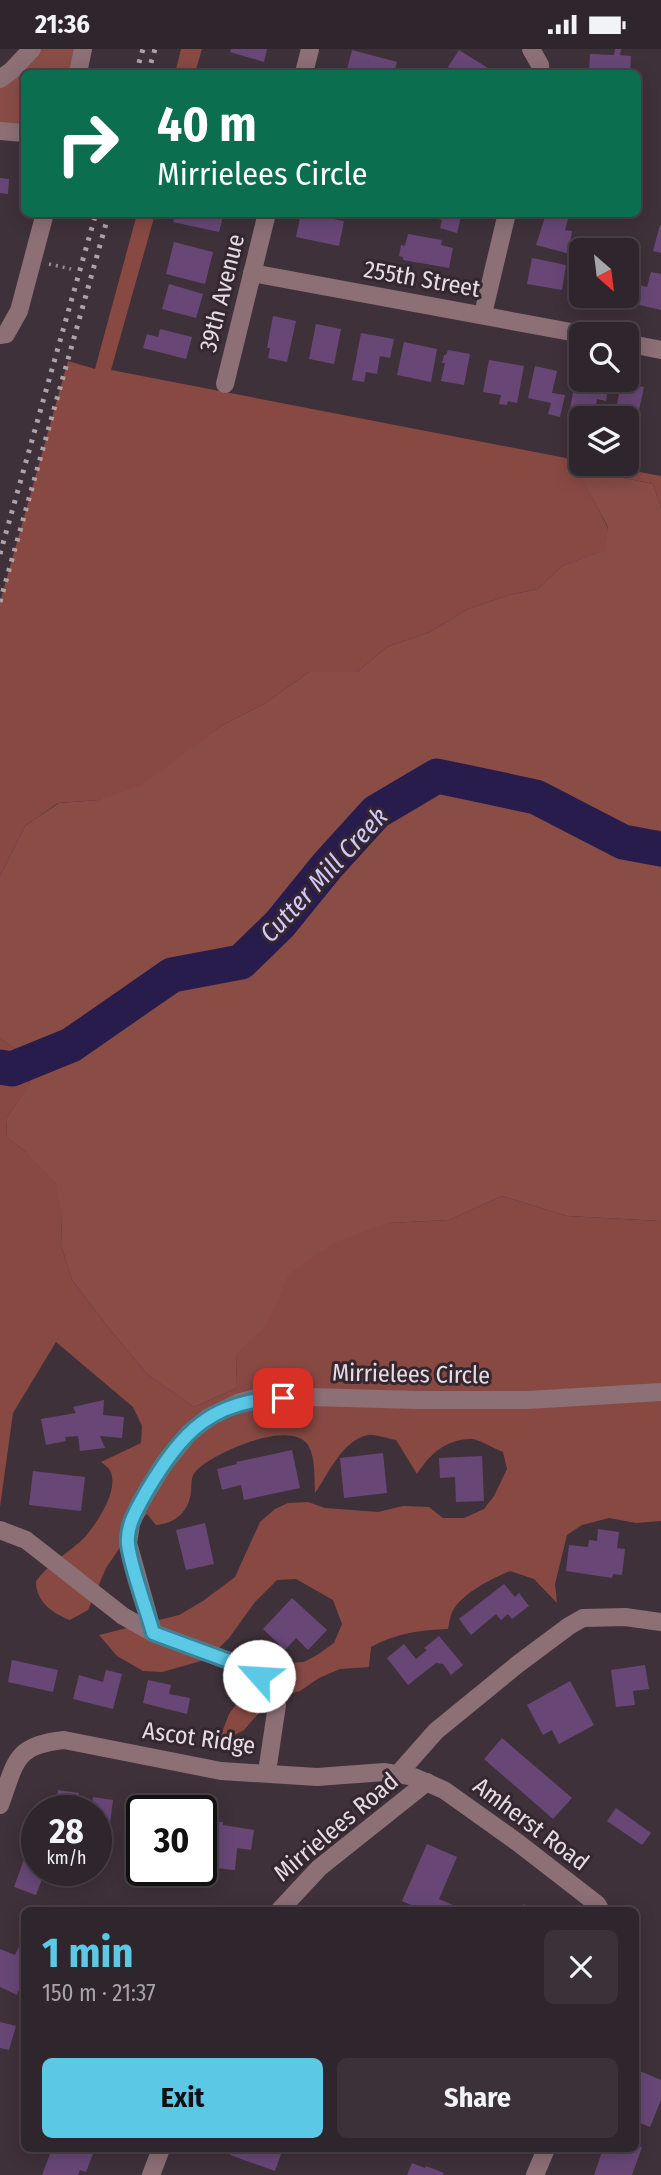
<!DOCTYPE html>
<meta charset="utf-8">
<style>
:root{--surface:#2f252c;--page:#3b3138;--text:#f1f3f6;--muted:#a7a5a9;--line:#4a4248;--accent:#5bc8e6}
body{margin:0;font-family:"Fira Sans Condensed",sans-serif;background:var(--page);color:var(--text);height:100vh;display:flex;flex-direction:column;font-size:26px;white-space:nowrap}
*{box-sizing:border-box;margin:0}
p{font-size:23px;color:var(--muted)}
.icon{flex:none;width:38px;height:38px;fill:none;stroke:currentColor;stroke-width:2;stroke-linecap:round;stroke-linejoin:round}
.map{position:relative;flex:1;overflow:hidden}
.panel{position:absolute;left:21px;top:1858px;width:618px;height:245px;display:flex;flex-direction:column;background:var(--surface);border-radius:10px;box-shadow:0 4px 18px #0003,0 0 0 2px var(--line)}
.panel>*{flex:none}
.banner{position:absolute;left:21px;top:21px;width:620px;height:147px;border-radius:10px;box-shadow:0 4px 18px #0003,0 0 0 2px var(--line);background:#0b6e4f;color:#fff;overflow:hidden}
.needle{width:46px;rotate:152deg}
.tools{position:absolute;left:569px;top:189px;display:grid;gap:14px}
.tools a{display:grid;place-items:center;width:70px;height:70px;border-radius:10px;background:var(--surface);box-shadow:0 4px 18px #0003,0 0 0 2px var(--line);font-size:35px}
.speed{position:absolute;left:21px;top:1746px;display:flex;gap:14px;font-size:35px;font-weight:700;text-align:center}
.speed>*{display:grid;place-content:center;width:91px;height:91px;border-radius:50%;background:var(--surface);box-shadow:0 4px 18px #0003,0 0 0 2px var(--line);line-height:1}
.speed small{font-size:18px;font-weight:400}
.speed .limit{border:4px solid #111;border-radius:10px;background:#fff;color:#111}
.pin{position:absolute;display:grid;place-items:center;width:60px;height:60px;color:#fff;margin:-30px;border-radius:14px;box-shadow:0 4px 10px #0006}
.me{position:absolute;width:77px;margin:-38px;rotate:296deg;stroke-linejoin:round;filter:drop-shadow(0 0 5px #0008)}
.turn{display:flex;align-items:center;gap:24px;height:147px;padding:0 21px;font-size:32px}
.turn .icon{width:91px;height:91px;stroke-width:2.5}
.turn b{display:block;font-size:49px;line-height:60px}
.round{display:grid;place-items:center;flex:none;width:74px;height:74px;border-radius:10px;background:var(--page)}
.head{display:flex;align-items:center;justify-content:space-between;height:119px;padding:0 21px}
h1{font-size:42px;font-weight:700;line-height:52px;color:var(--accent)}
.cta{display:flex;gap:14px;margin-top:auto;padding:14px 21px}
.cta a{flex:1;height:80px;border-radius:10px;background:var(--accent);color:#111;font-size:28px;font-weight:700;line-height:80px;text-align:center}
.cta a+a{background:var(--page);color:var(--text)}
.status{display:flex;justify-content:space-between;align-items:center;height:49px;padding:0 35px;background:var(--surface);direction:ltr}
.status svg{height:19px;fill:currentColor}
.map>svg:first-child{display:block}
.green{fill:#894d46}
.forest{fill:#884943}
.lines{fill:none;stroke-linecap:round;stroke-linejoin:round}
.river{stroke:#281c4c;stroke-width:35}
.building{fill:#684777}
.path{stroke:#9a8f96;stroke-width:3.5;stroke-dasharray:2 5;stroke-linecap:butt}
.minor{stroke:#8d6f76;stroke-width:18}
.rail{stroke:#afa3aa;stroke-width:5;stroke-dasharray:3.5 7;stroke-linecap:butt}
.route-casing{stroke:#3b8296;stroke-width:18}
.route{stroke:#5bc8e6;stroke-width:12}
.labels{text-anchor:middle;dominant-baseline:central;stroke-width:6;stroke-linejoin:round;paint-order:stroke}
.street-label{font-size:24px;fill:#e6dce2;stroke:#352730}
.water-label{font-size:26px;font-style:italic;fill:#d0c9fc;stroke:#352730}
</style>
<div class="status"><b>21:36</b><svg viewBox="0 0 49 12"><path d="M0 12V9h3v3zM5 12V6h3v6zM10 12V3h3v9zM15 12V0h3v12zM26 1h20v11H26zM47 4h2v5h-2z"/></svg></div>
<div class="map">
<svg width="661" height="2126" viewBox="0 0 661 2126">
<rect width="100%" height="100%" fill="#3f313a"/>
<g class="green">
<path d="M32,0h51l-5,24h-54v60l-24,-2v-52z"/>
<path d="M576,419l77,16 8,24v713l-94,-5 -65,-20 -53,24 -62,3 -107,155 -44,-24 1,34 -43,19 -46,-32 -37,-44 -39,-51 -11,-35 1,-28 -37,-66 -18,-13 -1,-19 24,-36 -3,-25 -27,-20v-162l25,-50 34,-23 40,-3 83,-46 39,-28 43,-22 45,-32h48l30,-25 43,-15 38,-23 41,-14 29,-6 24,-23 42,-16 4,-23z"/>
</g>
<g class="forest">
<path d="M181,0h21l-7,24h-20z"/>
<path d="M137,165h18l-44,156 470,91v3h15l65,12v32l-8,-24 -76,-16 31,60 -3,22 -43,16 -24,23 -29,6 -41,14 -38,23 -43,15 -30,25h-48l-45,32 -43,22 -79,59 -43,15 -41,3 -33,23 -25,50v-274l68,-241 27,8z"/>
<path d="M0,989l27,20 3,26 -24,35 1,19 18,13 31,32 6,34 -1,28 11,35 39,51 37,44 46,32 43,-19 -1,-34 30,-28 23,-52 47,-32 51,-19 62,-3 53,-24 65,20 94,5v300l-25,2 -27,-5 -27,7 -15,10 -12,49 2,19 -23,-24 -24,-8c-19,8 -48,22 -58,41 -2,5 -3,12 -4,17 -28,1 -52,4 -77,18l-2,20 -29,2 -21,9 -19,13 -20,6 -14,8 -22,25 -26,13 11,-29 20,-27 22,-17 15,-7 18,-1 13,-7 17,-12 8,-19 -9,-24 -37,-21 -19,1 -22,22 -26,36 -21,21 -46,13 -19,-1 -26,-15 -18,-21 80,-20 24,-14 32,-24 25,-55 15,-13 13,-6 20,-1 17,6 53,4 25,-6 26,1 14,11h21l20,-9 10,-13 13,-27 -4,-17c-9,-3 -22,-12 -31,-13 -25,-1 -43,16 -55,35l-21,-34c-8,-1 -20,-6 -28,-5 -26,5 -40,40 -53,58 -1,-14 1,-35 -7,-48 -18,-26 -91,7 -109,23 -9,7 -7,14 -8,24 -2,20 -17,32 -35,33l-9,-11 -13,13 -28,41 -18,42 -18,10c-18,-7 -34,-18 -34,-39 13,-17 29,-26 45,-40 14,-14 41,-53 28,-72 -2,-3 -6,-5 -8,-7l40,-19 1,-17 -9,-19 -77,-65 -43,71 -13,94z"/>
</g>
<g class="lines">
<path class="river" d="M0,1018l12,2 59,-24 101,-70 69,-13 39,-38 47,-58 49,-54 61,-36 99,21 87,45 38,7"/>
</g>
<g class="building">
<path d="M231,0h36l-3,13 -34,-10z"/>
<path d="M615,0h6l-1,6 11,1 -1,17h-41l1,-19 24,1z"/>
<path d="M352,1l45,12 -3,11h-48z"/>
<path d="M459,1l37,23h-41l-7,-6z"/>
<path d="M0,129l9,1 -1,15 -8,-1z"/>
<path d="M187,164h37l-5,19 -46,-10 2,-6 10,3z"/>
<path d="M301,164l43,8 -5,25 -43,-9z"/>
<path d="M426,164h36l-5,20 -17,-5 2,-8 -16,-4z"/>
<path d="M546,165l22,5 -3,11 7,1 -2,11 11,3 -3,11 -42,-11z"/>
<path d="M660,176h1v28l-8,-2z"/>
<path d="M408,185l34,6 -1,5 12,3 -4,20 -46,-8v-3l-4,-1 2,-11 4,1z"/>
<path d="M174,193l39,10 -8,32 -39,-10z"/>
<path d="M532,209l34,7 -4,25 -35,-6z"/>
<path d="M651,223l10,2v36l-30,-7 4,-19 12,3z"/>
<path d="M169,235l34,10 -7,24 -34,-9z"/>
<path d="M605,247h20l-2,8 -19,-3z"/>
<path d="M273,267l23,5 -9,41 -19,-4 2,-10h-3z"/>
<path d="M316,275l25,5 -7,35 -25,-5z"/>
<path d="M160,280l32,8 -6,22 -43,-11 4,-14 11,3z"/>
<path d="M361,284l33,6 -4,19 -10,-2 -3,18 -11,-2 -2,10 -12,-2z"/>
<path d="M404,293l33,7 -6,33 -34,-7z"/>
<path d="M448,301l22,4 -6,31 -23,-4 4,-18h-3l2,-8h2z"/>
<path d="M489,311l35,6 -7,37 -9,-2 -1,4 -8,-1 2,-9 -18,-3z"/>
<path d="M535,317l22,5 -5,22 13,2 -5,22 -12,-3 3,-11 -23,-5z"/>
<path d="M576,327h5v4l28,1 -3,20 -9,-2 -4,19h-12v4l-4,-1 2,-10 -9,-2z"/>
<path d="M621,334l23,4 -7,32 -22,-4z"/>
<path d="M104,1351l-1,15 21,2 -2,21 -22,-2 5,12 -25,3 -2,-15 -13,1 1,4 -20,4 -5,-26 35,-6 -3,-6z"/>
<path d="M292,1401l8,38 -56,12 -3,-15 -19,5 -5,-21 20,-5 -1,-2z"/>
<path d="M383,1404l4,40 -43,5 -4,-40z"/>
<path d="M482,1407l2,45 -28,1 -1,-25 -15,1 -1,-20z"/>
<path d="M33,1422l52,6 -4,34 -52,-6z"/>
<path d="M205,1474l9,41 -28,6 -10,-40z"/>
<path d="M598,1480l21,3 -2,16 8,1 -3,26 -9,-1 -1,4 -46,-7 3,-26 19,2 1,-7 8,1z"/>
<path d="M504,1535l11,13 4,-4 10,13 -17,13 -4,-5 -7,6 -5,-6 -25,21 -12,-16z"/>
<path d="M292,1549l35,32 -19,20 -12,-12 -11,12 -22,-21z"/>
<path d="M439,1587l24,29 -12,10 -8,-11 -7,-1 -28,22 -21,-27 17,-14 12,15 11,-9 -3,-2z"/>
<path d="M12,1611l46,10 -5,22 -45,-10z"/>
<path d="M645,1616l4,24 -16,2 2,14 -19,2 -5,-37z"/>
<path d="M106,1621l16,4 -9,35 -40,-10 6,-24 24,7z"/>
<path d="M148,1631l23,5 -2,9 21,4 -3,16 -44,-11z"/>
<path d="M570,1632l24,44 -35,19 -7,-14 -9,5 -16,-30z"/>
<path d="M502,1689l70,60 -19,21 -69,-60z"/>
<path d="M58,1741l21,3 -1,15 14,1 1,-12 20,3 -4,32 -13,-1v-20h-36v-3l-4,-1z"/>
<path d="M616,1759l35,25 -9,12 -35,-24z"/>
<path d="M205,1772l18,1v3l31,5 -3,20 -14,-2 -2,22 -31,-3 -3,2v-46h4z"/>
<path d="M427,1795l30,13 -18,42 14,6 -3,6h-25l-23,-10z"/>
<path d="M26,1805l11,4v13h8l-9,24 -22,-8z"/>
<path d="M524,1855l8,7h-14z"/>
<path d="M23,1889l1,1v55l-6,-3 -1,4 -17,-8v-38l15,6z"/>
<path d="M0,1973l16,4 -7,24 -9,-2z"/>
<path d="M635,2020l26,11v20l-11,27 -15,-6z"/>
<path d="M635,2096l7,2 -10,28h-38l9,-26h32z"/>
<path d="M52,2100h43l-9,23 -6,-2 -2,5h-36z"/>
<path d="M233,2100h50l-8,22 -45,-16z"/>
<path d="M412,2114l13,5 1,-2 18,7 -1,2h-36z"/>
</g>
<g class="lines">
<path class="path" d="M49,215l22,5"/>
<g class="minor">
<path d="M531,0l9,16v8"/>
<path d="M78,24l5,-24"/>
<path d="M304,24l6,-24"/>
<path d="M0,30l11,-8 21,-22"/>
<path d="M0,82l24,2"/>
<path d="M252,224l330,61"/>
<path d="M483,265l24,-101"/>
<path d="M0,286l6,-1 13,-23 26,-98"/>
<path d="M626,294l35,7"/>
<path d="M225,335l42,-171"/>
<path d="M0,1481l26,10 97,76 30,17 76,28 30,15 11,9 7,20 -10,67"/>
<path d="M153,1584l-25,-90 3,-19 8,-19 24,-40 26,-32 20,-16 29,-14 18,-5 55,-1 106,3h111l133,-8"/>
<path d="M398,1725l38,-43 82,-67 51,-38 14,-8 42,-1 36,5"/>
<path d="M0,1756c16,-43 14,-60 64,-65l157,31 96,6 68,-5 29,5 30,13 73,52 80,62 4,7"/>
<path d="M279,1862l40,-43 108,-86"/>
<path d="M151,2126l10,-26"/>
<path d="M535,2126l11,-26"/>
</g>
<g class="rail">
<path d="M136,24l7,-24"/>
<path d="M148,24l7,-24"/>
<path d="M0,505l96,-341"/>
<path d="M0,553l109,-389"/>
</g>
</g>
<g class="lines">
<defs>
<path id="route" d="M259,1627l-30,-15 -76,-28c-7,-26 -22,-64 -25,-89 -2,-19 11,-39 20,-55 35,-58 64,-89 135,-91"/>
</defs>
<use href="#route" class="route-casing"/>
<use href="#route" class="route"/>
</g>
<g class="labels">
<g class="street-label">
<text transform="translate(422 230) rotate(10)">255th Street</text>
<text transform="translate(222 244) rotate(-76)">39th Avenue</text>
<text transform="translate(411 1325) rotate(1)">Mirrielees Circle</text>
<text transform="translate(199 1689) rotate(8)">Ascot Ridge</text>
<text transform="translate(531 1775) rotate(37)">Amherst Road</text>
<text transform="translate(336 1778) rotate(-40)">Mirrielees Road</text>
</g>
<g class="water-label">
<text transform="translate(324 826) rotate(-47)">Cutter Mill Creek</text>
</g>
</g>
</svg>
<div class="tools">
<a><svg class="needle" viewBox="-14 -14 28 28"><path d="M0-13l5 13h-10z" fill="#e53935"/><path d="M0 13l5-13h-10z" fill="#a7a5a9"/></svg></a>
<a><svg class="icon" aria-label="search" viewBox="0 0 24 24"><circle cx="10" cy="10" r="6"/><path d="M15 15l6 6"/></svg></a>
<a><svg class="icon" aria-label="layers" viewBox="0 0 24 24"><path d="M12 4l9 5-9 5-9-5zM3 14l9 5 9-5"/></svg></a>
</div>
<div class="speed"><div>28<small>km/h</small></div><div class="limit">30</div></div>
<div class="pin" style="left:283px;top:1349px;background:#d93025"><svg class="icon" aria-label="arrive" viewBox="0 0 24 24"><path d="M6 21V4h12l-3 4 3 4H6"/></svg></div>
<svg class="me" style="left:259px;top:1627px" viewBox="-20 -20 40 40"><circle r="19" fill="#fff"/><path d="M0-13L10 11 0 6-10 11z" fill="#5bc8e6"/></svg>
<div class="banner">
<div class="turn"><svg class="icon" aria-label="right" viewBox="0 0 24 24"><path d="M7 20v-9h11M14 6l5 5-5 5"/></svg><div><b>40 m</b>Mirrielees Circle</div></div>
</div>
<section class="panel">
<div class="head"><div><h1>1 min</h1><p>150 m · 21:37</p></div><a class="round"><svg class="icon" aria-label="close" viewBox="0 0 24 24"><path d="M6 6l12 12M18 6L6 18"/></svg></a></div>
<div class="cta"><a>Exit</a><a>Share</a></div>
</section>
</div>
